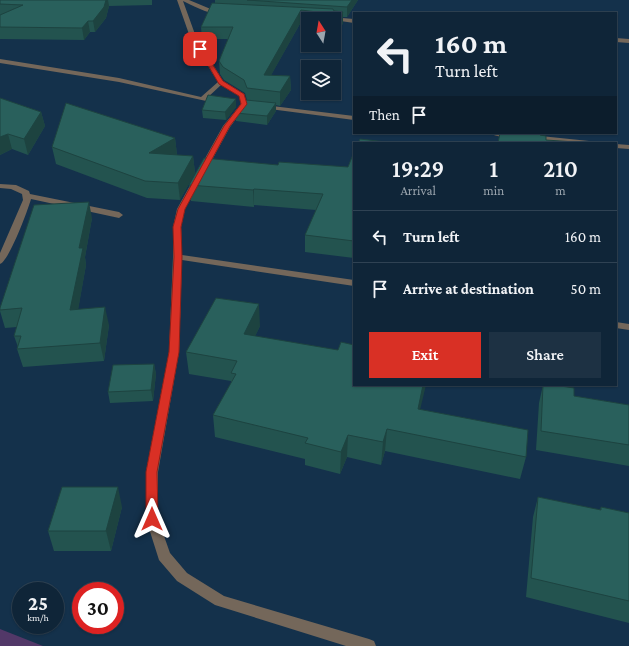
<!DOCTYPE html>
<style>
:root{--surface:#0f2538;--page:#1d3143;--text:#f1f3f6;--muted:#9ba5ae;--line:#2f4253;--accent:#d93025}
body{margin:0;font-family:"Crimson Pro",serif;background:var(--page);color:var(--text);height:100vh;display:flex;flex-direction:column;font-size:15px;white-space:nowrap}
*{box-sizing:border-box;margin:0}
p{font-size:13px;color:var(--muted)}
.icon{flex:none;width:22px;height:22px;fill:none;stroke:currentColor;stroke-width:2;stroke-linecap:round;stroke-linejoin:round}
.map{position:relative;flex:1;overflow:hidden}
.sheet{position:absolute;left:353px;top:142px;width:264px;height:244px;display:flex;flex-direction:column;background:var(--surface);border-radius:0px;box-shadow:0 1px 3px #0004,0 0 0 1px var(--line)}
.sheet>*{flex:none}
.top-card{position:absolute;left:353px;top:12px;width:264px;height:122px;border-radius:0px;box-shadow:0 1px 3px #0004,0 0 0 1px var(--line);background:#0f2538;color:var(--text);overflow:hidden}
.needle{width:26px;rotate:349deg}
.fabs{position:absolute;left:301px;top:12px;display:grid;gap:8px}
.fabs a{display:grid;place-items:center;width:40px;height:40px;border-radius:0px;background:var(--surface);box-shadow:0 1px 3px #0004,0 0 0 1px var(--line);font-size:20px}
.speed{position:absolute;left:12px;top:582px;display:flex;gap:8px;font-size:20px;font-weight:700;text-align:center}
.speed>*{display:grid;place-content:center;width:52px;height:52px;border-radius:50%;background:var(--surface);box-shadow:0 1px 3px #0004,0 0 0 1px var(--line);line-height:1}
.speed small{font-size:10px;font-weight:400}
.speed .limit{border:6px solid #d22;background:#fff;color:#111}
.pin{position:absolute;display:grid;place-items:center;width:34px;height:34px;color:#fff;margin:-17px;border-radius:8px;box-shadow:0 2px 6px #0006}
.me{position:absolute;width:44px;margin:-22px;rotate:0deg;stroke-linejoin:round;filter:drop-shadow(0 0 3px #0008)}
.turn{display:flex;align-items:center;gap:14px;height:84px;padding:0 16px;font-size:18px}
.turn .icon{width:52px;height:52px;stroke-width:2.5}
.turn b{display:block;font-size:28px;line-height:34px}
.then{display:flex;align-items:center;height:38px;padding:0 16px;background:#0003;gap:8px;font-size:15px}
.eta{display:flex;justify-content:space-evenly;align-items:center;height:68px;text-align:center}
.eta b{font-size:24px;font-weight:600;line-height:28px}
.button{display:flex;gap:8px;margin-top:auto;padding:8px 16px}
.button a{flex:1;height:46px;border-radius:0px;background:var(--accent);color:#fff;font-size:16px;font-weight:600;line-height:46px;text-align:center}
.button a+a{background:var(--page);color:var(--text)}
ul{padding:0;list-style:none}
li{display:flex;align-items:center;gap:12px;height:52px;padding:0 16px;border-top:1px solid var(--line)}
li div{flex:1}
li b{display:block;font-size:15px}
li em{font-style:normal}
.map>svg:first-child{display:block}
.green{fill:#523868}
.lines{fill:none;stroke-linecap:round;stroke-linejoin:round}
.street{fill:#74675a;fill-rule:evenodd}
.wall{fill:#23534f}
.shaded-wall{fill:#1d4340}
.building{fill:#29605c;stroke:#1d4340}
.route{fill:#d93025;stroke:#8d1f18}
</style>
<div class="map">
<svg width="629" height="646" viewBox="0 0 629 646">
<rect width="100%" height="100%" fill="#14314b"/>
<path class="green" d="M0,629l43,17h-43z"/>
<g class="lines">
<g class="street">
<path d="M177,0h12l24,10 12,2c-11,6 -31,-6 -42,-11l13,36 27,44 21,13 3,10 -17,23 -45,82 -4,18 1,28 172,25v6l-172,-26 -3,92 -21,120v47l12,34 17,20 37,23 145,43 5,2 2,5h-30l-131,-41 -38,-24 -18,-21 -13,-41v-47l23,-120 4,-95v-30l4,-18 46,-83 18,-22 -2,-8 -18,-11 -14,13 15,3v2l-2,1 -101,-22 -119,-19v-4l119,19 82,19 17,-15 -28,-45z"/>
<path d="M330,17l24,2v4l-27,-4z"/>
<path d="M616,38l13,1v4l-13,-1z"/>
<path d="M264,105l90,11v4l-92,-12 -1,-1z"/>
<path d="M490,133h23l3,2c-6,4 -20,2 -26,-2z"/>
<path d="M531,135l58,6 4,2h-24l-35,-4 -4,-2z"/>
<path d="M616,144l13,1v4l-13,-1z"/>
<path d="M0,184l16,1 13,6 1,3 89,18 4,3 -4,3 -88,-19c-3,11 -22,62 -31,65v-11l23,-53 -1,-6 -11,-5 -11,-1z"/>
<path d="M616,322l13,2v6l-13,-2z"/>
</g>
</g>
<g class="wall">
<path d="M0,0h152v5l-43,1 -3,12 -11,14h-5l-6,8 -84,-1z"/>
<path d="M215,0h143l-11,17h-4v6l-2,4 -7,-1v-7h-26v4l-7,-1 -30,53 19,1 1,14 -11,16 -4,-1v6l-9,14 -31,-4v-8l11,-13 -2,-7 -21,-13 -4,-6 -1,-13 9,-22h-26l-1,-12 14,-24z"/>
<path d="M0,98l41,14 4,14 -17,29 -16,-6 -12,6z"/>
<path d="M236,107l-10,13 -23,-2 -1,-8z"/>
<path d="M175,138l2,17h-1l17,1 2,17 -15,27 -33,-2 -91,-34 -4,-17z"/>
<path d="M354,152v106l-49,-6v-17l11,-25 -62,-5v2l-63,-6 -2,-16 89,-20 70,2z"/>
<path d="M92,218l-7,39 1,8 -8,44 31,16 -5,36 -81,6 -6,-18 1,-2 -4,-11 3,-9 -12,1 -5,-17v-3z"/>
<path d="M260,326l-5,10 271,121 -6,22 -135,-28 -4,14 -34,-8 -7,17 -35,-9v-6l-90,-22 -2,-22 18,-32v-2l-42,-7 -3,-22z"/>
<path d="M154,364l2,10 -3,27 -43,2 -2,-11z"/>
<path d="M543,385h11l20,11 55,9v61l-93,-16 3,-47z"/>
<path d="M538,497l62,13 1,-3 28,6v110l-103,-26 7,-80z"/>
<path d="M122,507l-11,44h-57l-6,-20z"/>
</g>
<g class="shaded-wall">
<path d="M106,0h2l1,6 -3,12 -11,14 -2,-11z"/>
<path d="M352,0h6l-11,17v-10z"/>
<path d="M301,10v12l-37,66v-13z"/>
<path d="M343,12v11l-2,4v-12z"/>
<path d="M88,21l2,11 -6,8 -2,-12z"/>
<path d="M290,76l1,14 -11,16v-14z"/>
<path d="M236,99v8l-10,13 -1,-8z"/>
<path d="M276,103v8l-9,14v-9z"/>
<path d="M41,112l4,14 -17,29 -4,-16z"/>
<path d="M8,134l4,15 -12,6v-18z"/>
<path d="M175,138l2,17 -25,14 -3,-16z"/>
<path d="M193,156l2,17 -15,27 -2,-17z"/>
<path d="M254,189v18l-1,-17z"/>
<path d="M89,202l3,16 -7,39 1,8 -11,63 -5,-18 9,-62z"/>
<path d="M259,304l1,22 -14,29 -2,-21z"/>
<path d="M105,307l4,18 -5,36 -4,-18z"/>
<path d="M154,364l2,10 -3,27 -2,-11z"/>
<path d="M423,385h3l-11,46 3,-22z"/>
<path d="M387,429l-2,22 -4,14 2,-23z"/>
<path d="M348,435l-1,22 -7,17 1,-22z"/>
<path d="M118,487l4,20 -11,44 -5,-20z"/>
</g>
<g class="building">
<path d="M0,0h106l-2,7 -11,14h-5l-6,7 -82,-1v-12l23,-10 -23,-1z"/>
<path d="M247,0h105l-5,7z"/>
<path d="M212,3l121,6 1,2 9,1 -2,3 -40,-5 -37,65 26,1 -10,16 -33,-4 -3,-8 -21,-13 -4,-6 14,-34h-32z"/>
<path d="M208,95l28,4 -11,13 -23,-2z"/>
<path d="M0,98l41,14 -17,27 -16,-5 -8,3z"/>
<path d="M246,100l30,3 -9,13 -31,-3z"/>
<path d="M66,103l109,35 -26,15 44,3 -15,27 -33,-2 -93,-34z"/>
<path d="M500,133h40v2l6,1v4l29,2v1h-77z"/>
<path d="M360,139l35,4h-37z"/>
<path d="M354,152v89l-49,-6 18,-41 -69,-5 -1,1 -64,-5 15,-27 74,7 1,-3 69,5z"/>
<path d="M89,202l-10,46h4l-13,62 35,-3 -5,36 -83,6 4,-13h-7l8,-28 -22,2v-2l34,-103z"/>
<path d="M216,298l43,6 -15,30 94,16 3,-8 13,3v40h69l-5,24 110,21 -2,27 -139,-28 -4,13 -35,-7 -7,17 -36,-9 3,-5 -95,-23 23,-41 -5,-1 6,-12 -51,-9z"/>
<path d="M154,364l-3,26 -43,2 5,-27z"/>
<path d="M543,385h11l20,3v8l55,9v40l-88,-14z"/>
<path d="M62,487h56l-12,44h-58z"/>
<path d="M538,497l63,13v-3l28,6v88l-98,-23z"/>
</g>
<path class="route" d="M198,48h4l21,33 21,13 3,10 -17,22 -45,83 -4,18 1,30 -3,95 -22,120 1,47 -2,4 -4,1 -5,-1 -1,-4v-47l23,-120 5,-95 -1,-30 5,-18 46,-83 17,-22 -2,-8 -20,-12z"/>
</svg>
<div class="fabs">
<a><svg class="needle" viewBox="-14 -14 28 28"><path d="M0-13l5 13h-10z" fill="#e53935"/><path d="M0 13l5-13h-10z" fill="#9ba5ae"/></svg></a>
<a><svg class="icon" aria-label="layers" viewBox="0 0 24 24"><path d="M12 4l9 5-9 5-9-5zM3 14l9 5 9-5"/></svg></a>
</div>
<div class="speed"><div>25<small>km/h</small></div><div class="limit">30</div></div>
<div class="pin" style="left:200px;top:49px;background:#d93025"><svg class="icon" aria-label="arrive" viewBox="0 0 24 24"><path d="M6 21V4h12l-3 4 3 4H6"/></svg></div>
<svg class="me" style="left:152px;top:519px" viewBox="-20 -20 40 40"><path d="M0-17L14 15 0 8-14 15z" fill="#d93025" stroke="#fff" stroke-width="4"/></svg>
<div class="top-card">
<div class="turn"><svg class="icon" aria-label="left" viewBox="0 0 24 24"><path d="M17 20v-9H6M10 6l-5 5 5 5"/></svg><div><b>160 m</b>Turn left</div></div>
<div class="then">Then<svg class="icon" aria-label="arrive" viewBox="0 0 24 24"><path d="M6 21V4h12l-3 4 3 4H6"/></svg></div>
</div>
<section class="sheet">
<div class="eta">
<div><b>19:29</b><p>Arrival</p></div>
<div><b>1</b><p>min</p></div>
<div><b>210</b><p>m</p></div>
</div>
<ul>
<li><svg class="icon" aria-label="left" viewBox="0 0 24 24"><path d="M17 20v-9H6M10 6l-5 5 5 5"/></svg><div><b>Turn left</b></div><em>160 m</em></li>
<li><svg class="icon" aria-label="arrive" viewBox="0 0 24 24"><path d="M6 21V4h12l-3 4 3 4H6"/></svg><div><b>Arrive at destination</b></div><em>50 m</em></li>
</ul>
<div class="button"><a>Exit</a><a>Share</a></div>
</section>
</div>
